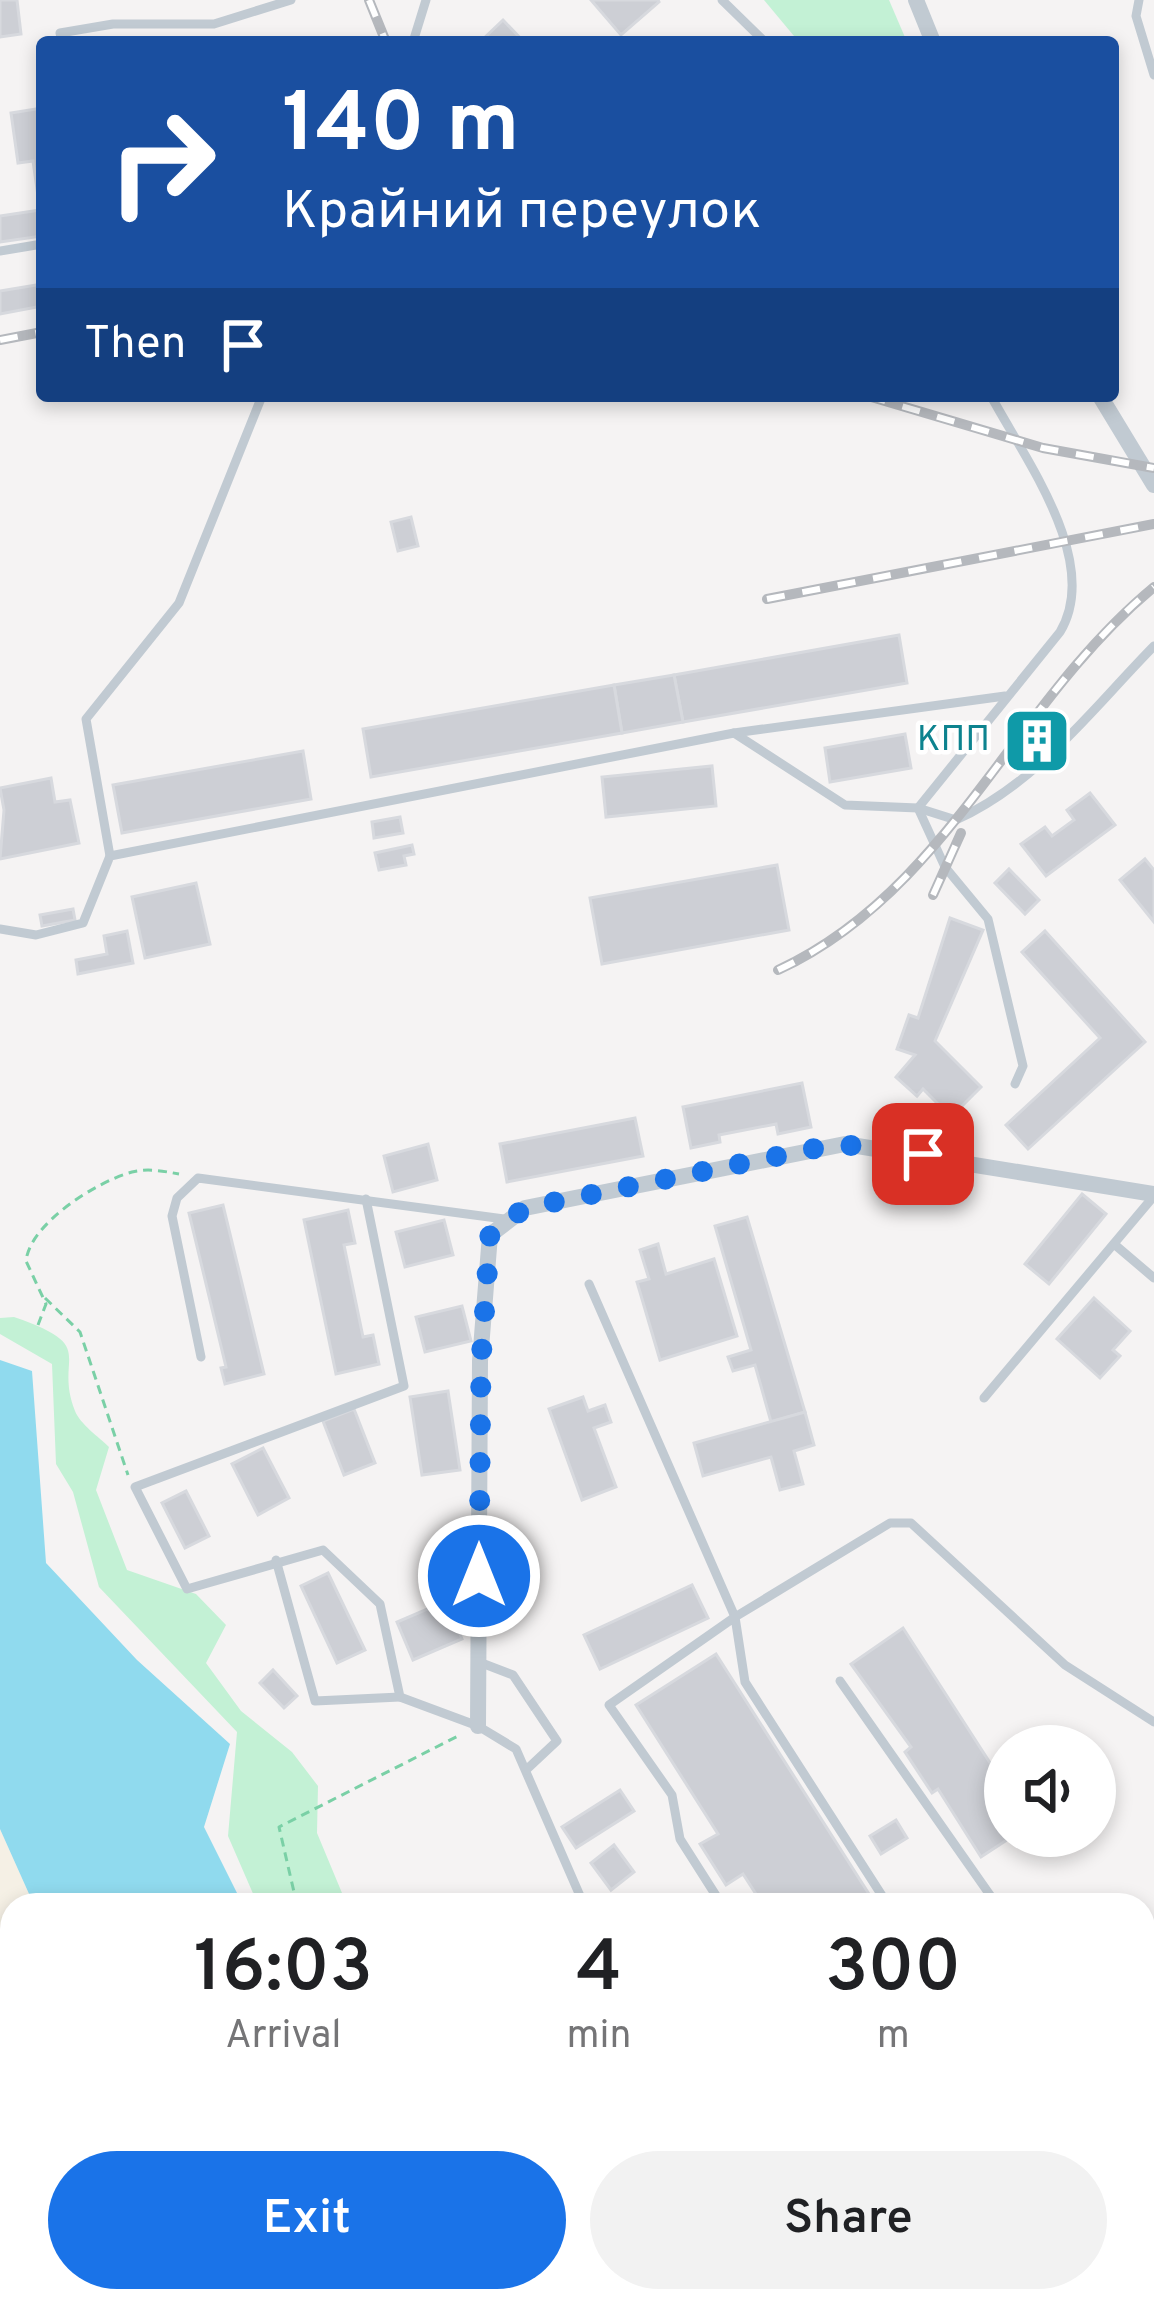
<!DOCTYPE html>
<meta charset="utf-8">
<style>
:root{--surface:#fff;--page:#f2f2f2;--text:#202124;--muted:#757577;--accent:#1a73e8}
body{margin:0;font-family:Overpass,sans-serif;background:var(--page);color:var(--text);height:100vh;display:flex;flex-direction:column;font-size:45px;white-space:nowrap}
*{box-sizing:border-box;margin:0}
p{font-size:39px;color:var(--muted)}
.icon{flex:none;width:66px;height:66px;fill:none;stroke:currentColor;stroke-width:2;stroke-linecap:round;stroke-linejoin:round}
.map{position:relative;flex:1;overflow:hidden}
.side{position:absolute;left:0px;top:1893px;width:1155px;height:420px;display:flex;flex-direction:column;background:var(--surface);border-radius:36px 36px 0 0;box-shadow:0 6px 18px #0003}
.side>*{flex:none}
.banner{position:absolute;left:36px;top:36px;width:1083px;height:366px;border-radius:12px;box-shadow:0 6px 18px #0003;background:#1a4fa0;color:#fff;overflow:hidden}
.fabs{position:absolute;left:984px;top:1725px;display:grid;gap:24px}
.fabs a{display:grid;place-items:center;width:132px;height:132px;border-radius:50%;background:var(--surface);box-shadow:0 6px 18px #0003;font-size:60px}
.pin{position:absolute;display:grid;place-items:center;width:102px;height:102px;color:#fff;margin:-51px;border-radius:24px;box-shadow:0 6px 18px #0006}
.me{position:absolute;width:132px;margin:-66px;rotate:0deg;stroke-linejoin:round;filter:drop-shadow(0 0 9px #0008)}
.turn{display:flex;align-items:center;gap:42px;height:252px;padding:0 48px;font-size:54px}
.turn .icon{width:156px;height:156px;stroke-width:2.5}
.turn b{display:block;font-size:84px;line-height:102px}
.then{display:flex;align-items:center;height:114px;padding:0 48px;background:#0003;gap:24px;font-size:45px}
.eta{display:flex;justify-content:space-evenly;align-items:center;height:204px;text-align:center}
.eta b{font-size:72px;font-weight:600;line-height:84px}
.action{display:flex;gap:24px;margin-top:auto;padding:24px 48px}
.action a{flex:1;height:138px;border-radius:72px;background:var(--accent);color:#fff;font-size:48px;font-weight:600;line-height:138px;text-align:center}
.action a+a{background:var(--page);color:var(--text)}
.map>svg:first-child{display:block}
.green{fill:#c3f1d5}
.sand{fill:#f5f0e5}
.water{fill:#90daee}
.building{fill:#cdcfd5;stroke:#d7d9de;stroke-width:3}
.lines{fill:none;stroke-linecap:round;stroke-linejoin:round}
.path{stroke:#7ad0a6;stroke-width:3;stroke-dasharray:9 6;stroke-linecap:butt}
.service{stroke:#c1cad2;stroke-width:9}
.minor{stroke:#c1cad2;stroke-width:16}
.rail-casing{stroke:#b5b8bd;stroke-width:10}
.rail{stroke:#fff;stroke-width:6;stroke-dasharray:18;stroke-linecap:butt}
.route{stroke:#1a73e8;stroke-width:21;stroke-dasharray:0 37.8}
.labels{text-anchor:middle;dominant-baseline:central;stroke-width:9;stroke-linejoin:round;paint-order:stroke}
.culture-label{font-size:36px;fill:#0d838f;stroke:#fff;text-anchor:end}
</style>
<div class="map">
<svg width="1154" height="2313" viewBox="0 0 1154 2313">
<rect width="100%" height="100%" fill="#f5f3f3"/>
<g class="green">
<path d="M764,0h125l18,42h-108z"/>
<path d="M14,1317c87,30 39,38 61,94 5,13 24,26 34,36l-13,43 31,80 69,24 30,31 -20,38 35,48 51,41 26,34 -1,47 30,72h-89l-30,-69 9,-104 -138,-145 -26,-95 -17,-28 -4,-100 -52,-30v-16z"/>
<path d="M294,2301h263l11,10 14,-10h101l8,12h-391z"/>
</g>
<path class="sand" d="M0,1829l34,76h-22v396h144l5,12h-161z"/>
<path class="water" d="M0,1360l32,11 14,192 91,97 93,84 -26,83 39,78h-209l-34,-76z"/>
<g class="building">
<path d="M0,0h17l4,34 -21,3z"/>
<path d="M591,0h67l1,2 -38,33z"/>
<path d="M503,20l21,22h-44z"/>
<path d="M42,108v102h-2l-7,-49 -15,2 -7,-50z"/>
<path d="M40,210l2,26 -42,6v-26z"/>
<path d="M42,284v22l-42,8v-23z"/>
<path d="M411,517l7,29 -20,5 -7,-29z"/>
<path d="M899,635l8,48 -224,39 -9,-47z"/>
<path d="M674,675l9,47 -61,11 -8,-48z"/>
<path d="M614,685l8,48 -251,44 -8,-48z"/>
<path d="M905,734l6,34 -81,14 -5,-34z"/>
<path d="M303,751l8,48 -189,34 -9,-48z"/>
<path d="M712,766l4,40 -110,11 -4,-40z"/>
<path d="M51,778l4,24 15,-2 9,43 -79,16 4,-49 -4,-22z"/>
<path d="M1090,793l25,32 -69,51 -25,-32 24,-17 7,9 22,-16 -7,-10z"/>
<path d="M400,817l3,16 -29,5 -2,-16z"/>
<path d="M412,845l2,9 -10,2 2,9 -27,5 -4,-17z"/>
<path d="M1145,859l9,11v52l-34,-42z"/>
<path d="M777,865l12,65 -187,34 -12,-66z"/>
<path d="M1009,869l30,31 -14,14 -30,-31z"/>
<path d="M196,883l14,61 -65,14 -13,-61z"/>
<path d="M73,909l2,11 -33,6 -2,-11z"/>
<path d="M950,918l33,12 -48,111 46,46 -30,30 -28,-28 -6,7 -21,-19 19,-22 -18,-6 12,-34 9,3z"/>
<path d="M127,931l6,32 -55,11 -2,-14 31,-6 -3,-18z"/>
<path d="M1045,931l100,111 -117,107 -22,-24 94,-87 -78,-86z"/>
<path d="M802,1083l9,44 -33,7 -2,-10 -57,11 1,7 -29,6 -8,-41z"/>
<path d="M635,1118l8,38 -136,26 -7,-38z"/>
<path d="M428,1144l9,36 -44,12 -9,-36z"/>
<path d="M1082,1194l24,20 -57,70 -24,-20z"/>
<path d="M223,1205l41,169 -39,10 -4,-16 5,-1 -37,-154z"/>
<path d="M348,1210l7,33 -11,2 19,92 10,-2 6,29 -43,10 -32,-154z"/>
<path d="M747,1217l58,195 -34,10 -16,-57 -22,6 -5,-14 23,-7 -36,-124z"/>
<path d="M444,1220l9,35 -48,12 -9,-35z"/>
<path d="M658,1244l8,30 48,-15 23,77 -77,24 -23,-78 12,-3 -9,-29z"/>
<path d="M1094,1298l36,33 -17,19 7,6 -20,22 -43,-39z"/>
<path d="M462,1306l9,35 -46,11 -9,-35z"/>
<path d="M448,1391l12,79 -38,5 -12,-78z"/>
<path d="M583,1397l5,14 17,-6 6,17 -17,6 22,59 -34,13 -33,-91z"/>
<path d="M354,1409l21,54 -31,12 -21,-54z"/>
<path d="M805,1412l9,33 -20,6 9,33 -23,6 -9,-33 -68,19 -9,-33z"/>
<path d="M263,1448l26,50 -31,17 -26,-51z"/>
<path d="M186,1491l23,45 -24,12 -23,-45z"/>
<path d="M328,1573l37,77 -28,13 -36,-77z"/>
<path d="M692,1585l16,33 -108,51 -16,-34z"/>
<path d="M446,1601l16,38 -49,21 -16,-38z"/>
<path d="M903,1628l102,158v50h8l-32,21 -43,-68 -6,4 -27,-41 6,-5 -60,-83z"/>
<path d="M716,1654l160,251h-113l-20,-31 -17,11 -26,-41 18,-10 -82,-129z"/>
<path d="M273,1670l24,26 -13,12 -24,-25z"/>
<path d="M620,1790l14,21 -58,37 -14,-21z"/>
<path d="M896,1820l11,18 -26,16 -11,-18z"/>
<path d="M614,1845l20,27 -23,18 -20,-27z"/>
<path d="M1143,2002l11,16v92l-11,-17z"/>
<path d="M1154,2269v44h-64l18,-12h35v-24z"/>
<path d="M888,2301h71l9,12h-61l-8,-12 -7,6z"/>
<path d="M1022,2301h33l8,12h-44l-5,-7z"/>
</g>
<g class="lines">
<g class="path">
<path d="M45,1298l35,34 48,143"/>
<path d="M38,1325l8,-21 -20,-43c4,-38 72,-80 106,-89 16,-4 30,-1 47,2"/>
<path d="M297,1905l-18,-78 181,-92"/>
<path d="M389,2301l3,12"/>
</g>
<g class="service">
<path d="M722,0l43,42"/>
<path d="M1139,0l-3,16 18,59"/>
<path d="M62,42l-2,-9 53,-9h101l77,-24"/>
<path d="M413,42l13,-42"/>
<path d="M0,251l42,-7"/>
<path d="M991,396c34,63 111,166 69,236l-142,176 27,59 43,52 35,147 -8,18"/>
<path d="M734,733l111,72 73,3 38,12c82,-37 136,-111 198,-174"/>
<path d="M110,856l-24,-137 93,-116 83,-207"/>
<path d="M0,929l36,6 47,-12 27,-67 624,-123 271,-37"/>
<path d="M366,1199l38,187 -269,101 52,102 136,-39 57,54 20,93 78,29 38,23 68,156"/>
<path d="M1114,1244l40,34"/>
<path d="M589,1284l146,333 155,-94h21l154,142 89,57"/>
<path d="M201,1357l-29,-141 5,-18 21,-20 306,41"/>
<path d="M984,1398l170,-202"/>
<path d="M276,1560l39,141 85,-4"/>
<path d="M479,1662l34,13 44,66 -31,29"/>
<path d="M840,1681l157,224"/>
<path d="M722,1905l-42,-66 -8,-44 -63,-90 126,-88 10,65 143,223"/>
<path d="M1143,2220l11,9"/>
<path d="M780,2301l10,12"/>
<path d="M995,2301l3,4"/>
</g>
<g class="minor">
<path d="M916,0l17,42"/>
<path d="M1100,396l54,89"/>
<path d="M478,1726l2,-365 10,-126 35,-27 320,-64 309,50"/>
</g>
<defs>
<g id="rail">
<path d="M369,0l17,42"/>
<path d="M0,340l42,-8"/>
<path d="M868,396l175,52 111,20"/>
<path d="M767,599l387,-75"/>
<path d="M933,895l28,-62"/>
<path d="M778,970c171,-79 235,-267 376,-383"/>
</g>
</defs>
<use href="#rail" class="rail-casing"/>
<use href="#rail" class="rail"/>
</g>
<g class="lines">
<path class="route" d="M479,1576l2,-215 9,-127 35,-26 302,-62 49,-1 47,9"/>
</g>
<defs>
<symbol id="building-square" viewBox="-11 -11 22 22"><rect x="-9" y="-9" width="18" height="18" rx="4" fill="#0f9aa8" stroke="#fff"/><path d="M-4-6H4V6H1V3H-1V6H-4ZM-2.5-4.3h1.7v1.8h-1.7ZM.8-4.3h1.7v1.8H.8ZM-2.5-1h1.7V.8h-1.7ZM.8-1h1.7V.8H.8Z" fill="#fff"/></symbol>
</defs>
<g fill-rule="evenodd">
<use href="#building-square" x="999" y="703" width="76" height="76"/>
</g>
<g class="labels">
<g class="culture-label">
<text x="990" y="741">КПП</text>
</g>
</g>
</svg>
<div class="fabs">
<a><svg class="icon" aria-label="sound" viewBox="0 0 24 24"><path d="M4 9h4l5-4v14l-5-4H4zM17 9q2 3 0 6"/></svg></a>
</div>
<div class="pin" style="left:923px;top:1154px;background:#d93025"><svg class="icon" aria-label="arrive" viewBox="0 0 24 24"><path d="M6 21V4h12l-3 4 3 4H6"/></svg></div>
<svg class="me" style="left:479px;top:1576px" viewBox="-20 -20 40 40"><circle r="17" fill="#1a73e8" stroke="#fff" stroke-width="3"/><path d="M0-11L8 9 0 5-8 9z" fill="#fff"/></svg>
<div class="banner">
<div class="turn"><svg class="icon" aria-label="right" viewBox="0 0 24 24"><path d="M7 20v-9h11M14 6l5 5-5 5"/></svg><div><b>140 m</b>Крайний переулок</div></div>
<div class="then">Then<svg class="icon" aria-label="arrive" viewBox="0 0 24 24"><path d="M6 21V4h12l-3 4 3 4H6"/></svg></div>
</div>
<section class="side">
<div class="eta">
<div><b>16:03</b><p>Arrival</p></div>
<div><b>4</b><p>min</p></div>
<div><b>300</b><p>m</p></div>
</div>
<div class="action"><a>Exit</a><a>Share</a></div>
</section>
</div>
